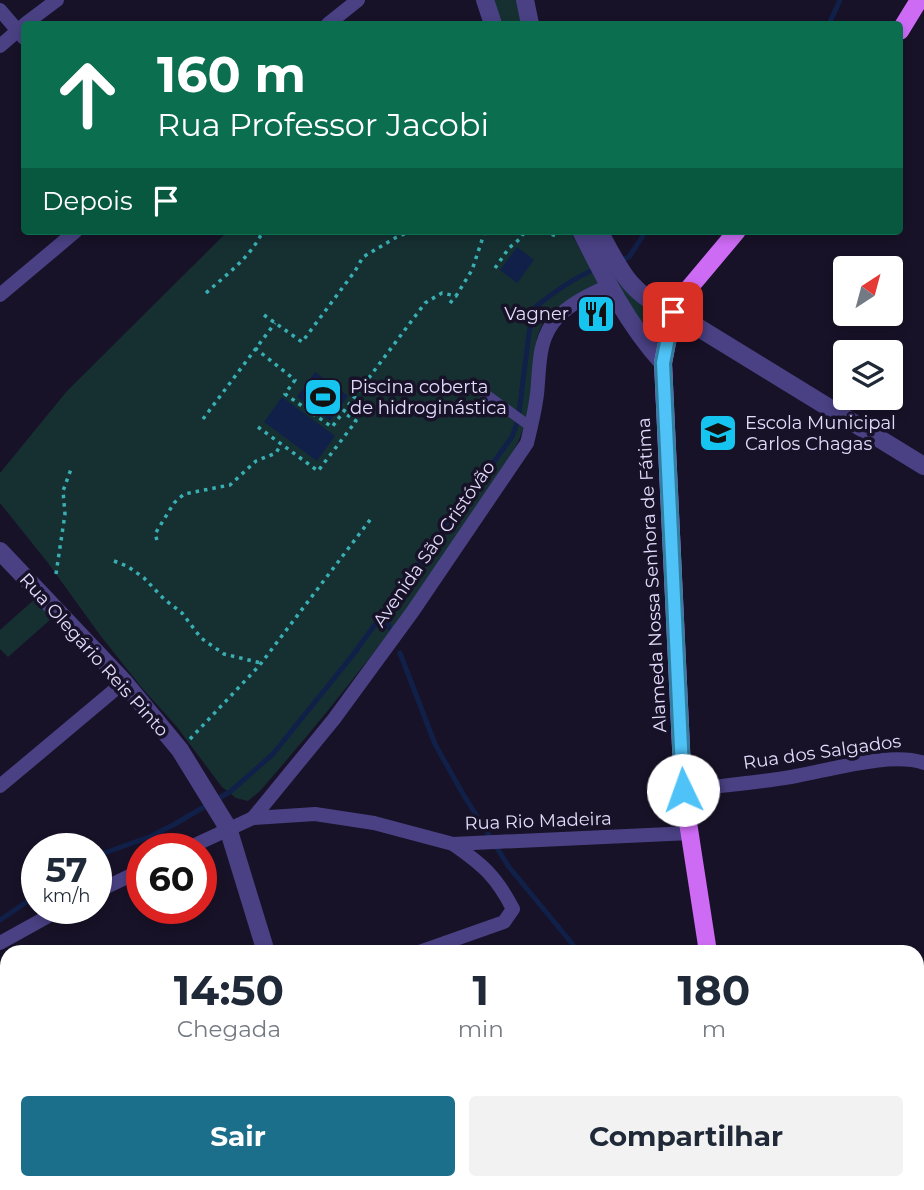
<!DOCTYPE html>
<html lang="pt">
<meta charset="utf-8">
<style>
:root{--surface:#fff;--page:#f2f2f3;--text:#1f2937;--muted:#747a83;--accent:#1b6f8a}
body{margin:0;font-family:Montserrat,sans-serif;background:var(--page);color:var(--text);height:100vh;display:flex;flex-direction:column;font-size:26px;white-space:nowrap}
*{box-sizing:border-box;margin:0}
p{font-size:23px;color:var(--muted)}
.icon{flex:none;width:38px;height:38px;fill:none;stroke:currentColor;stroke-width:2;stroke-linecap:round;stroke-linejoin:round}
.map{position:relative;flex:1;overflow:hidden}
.details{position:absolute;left:0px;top:945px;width:924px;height:245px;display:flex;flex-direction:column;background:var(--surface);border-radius:21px 21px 0 0;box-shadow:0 4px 10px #0003}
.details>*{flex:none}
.hud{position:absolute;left:21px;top:21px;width:882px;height:214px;border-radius:7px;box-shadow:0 4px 10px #0003;background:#0b6e4f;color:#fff;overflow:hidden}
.needle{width:46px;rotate:36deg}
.fabs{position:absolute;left:833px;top:256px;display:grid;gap:14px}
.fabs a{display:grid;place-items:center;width:70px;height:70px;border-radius:7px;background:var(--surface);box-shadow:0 4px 10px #0003;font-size:35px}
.speed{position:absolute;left:21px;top:833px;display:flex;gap:14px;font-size:35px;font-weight:700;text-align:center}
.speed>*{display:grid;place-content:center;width:91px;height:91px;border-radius:50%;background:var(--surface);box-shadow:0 4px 10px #0003;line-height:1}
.speed small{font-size:18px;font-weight:400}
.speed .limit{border:10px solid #d22;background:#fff;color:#111}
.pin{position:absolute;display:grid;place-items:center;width:60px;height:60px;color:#fff;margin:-30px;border-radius:14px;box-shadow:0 4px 10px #0006}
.me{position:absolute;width:77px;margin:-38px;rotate:357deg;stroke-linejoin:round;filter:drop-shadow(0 0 5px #0008)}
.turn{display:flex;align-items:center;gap:24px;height:147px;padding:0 21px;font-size:32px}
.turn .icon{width:91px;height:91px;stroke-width:2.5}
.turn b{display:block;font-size:49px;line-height:60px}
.then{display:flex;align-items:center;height:66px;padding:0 21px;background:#0003;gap:14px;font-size:26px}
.eta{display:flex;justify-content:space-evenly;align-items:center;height:119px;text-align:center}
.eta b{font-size:42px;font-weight:700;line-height:49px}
.action{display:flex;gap:14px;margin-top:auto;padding:14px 21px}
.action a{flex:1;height:80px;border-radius:7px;background:var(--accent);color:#fff;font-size:28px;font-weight:700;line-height:80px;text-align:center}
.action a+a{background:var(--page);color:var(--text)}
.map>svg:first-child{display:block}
.green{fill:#163032}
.water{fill:#112049}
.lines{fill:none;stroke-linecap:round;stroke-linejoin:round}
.stream{stroke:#112049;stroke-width:5}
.path{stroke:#39afb3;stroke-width:3.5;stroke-dasharray:3.5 5;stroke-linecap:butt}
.pedestrian{stroke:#4a4184;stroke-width:10}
.minor{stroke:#4a4184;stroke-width:14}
.tertiary{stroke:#4a4184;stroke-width:18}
.primary{stroke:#ce6bf5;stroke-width:18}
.route-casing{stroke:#337fa1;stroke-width:18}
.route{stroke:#4fc3f7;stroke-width:12}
.labels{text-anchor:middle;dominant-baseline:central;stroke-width:7;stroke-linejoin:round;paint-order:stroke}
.poi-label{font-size:18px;fill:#e3dcfd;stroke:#181228;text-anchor:start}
.street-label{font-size:18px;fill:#e3dcfd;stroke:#181228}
</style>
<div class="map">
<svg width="924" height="1190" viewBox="0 0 924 1190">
<rect width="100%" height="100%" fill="#181228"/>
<g class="green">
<path d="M488,0h34l6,24h-32z"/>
<path d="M228,231h342l30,54c-17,9 -37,16 -50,30 -19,18 -15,46 -18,70 -3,21 -6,42 -16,61 -19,36 -44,69 -67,102 -58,86 -121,165 -189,243l-12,10 -12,-3 -14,-11 -45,-60 -35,-39 -42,-53 -52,-72 -48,-60v-30l67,-82z"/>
<path d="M597,231l69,83c-1,11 0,22 -13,24l-43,-59z"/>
<path d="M35,599l17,19 -44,39 -8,-8v-19z"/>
</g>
<g class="water">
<path d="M517,247l17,13 -17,23 -17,-13z"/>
<path d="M315,372l33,24 -18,25 -33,-24z"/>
<path d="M282,397l53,39 -18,25 -53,-39z"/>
</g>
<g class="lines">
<g class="stream">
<path d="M829,24l11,-24"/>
<path d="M619,261l10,-4 17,-26"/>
<path d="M385,612l4,16"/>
<path d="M400,653l35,91 28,50 46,73 70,85"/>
<path d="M96,856l53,-19 26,-13 56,-33 42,-37 79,-98 160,-219 6,-17 14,-110c19,-16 41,-32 64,-41"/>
<path d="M0,920l37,-25"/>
<path d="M727,1190v-7"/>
</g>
<g class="path">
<path d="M544,231l12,5"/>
<path d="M495,268l14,-20 13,-11 2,-6"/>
<path d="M206,293c22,-20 44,-35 57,-62"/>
<path d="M450,303l6,-7"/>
<path d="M264,315l38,27 53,-71 8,-14 32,-19 16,-7"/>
<path d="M255,348l40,32 -10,14 47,33 93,-124 17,-10 14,3 16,-26 13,-39"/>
<path d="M203,419l72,-96"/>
<path d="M258,427l60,44 38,-50 -13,-9"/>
<path d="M157,540l-2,-6 19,-31 10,-9 46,-9 26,-24 20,-8 5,-9"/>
<path d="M114,561l13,5 17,12 20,21 18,14 19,25 23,16 37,9"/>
<path d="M56,574l9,-60 -2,-23 8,-22"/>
<path d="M190,739l69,-73 114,-150"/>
</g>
<path class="pedestrian" d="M476,387l55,40"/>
<g class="minor">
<path d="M0,10l24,28"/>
<path d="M25,24l32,-24"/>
<path d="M328,24l30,-24"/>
<path d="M0,46l23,-20"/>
<path d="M0,295l76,-64"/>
<path d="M0,786l124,-104"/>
<path d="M683,790c36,-4 72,-7 108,-13 36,-6 100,-26 133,-14"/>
<path d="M253,818l81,-99 79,-108 114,-168c4,-16 8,-32 10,-49 3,-27 0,-56 21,-77 13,-14 34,-24 51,-31"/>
<path d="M186,849l67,-31 62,-4 59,9 79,21 238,-11"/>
<path d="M96,892l46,-22"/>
<path d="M0,943l63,-35"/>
<path d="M419,952l85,-30 9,-13c-17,-33 -30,-44 -60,-65"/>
<path d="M0,1086l7,-2"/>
<path d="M917,1135l7,2"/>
<path d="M244,1190l21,-7"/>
</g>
<g class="tertiary">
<path d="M485,0l8,24"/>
<path d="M525,0l5,24"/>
<path d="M581,231c23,46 47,94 82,132"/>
<path d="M599,231c21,39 31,64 74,81l251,154"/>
<path d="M0,551l124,131 56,68 48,78 38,124"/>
<path d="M331,1183l1,7"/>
</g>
<g class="primary">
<path d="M900,31l19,-31"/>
<path d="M708,952l-25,-162 -20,-427 10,-51 17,-25 47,-56"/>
<path d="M760,1183l1,7"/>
</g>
</g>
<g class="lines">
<defs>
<path id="route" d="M673,312l-10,51 20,427"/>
</defs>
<use href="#route" class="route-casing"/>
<use href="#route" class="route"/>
</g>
<defs>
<symbol id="restaurant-square" viewBox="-11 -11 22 22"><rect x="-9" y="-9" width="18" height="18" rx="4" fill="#16c5ef" stroke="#181228"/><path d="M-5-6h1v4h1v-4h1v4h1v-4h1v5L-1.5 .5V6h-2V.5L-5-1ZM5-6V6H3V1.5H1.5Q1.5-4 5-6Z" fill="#111"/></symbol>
<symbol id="stadium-square" viewBox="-11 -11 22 22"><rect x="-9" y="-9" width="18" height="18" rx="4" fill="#16c5ef" stroke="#181228"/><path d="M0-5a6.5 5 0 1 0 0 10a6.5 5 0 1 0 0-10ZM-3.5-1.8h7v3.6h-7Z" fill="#111"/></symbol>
<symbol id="school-square" viewBox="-11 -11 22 22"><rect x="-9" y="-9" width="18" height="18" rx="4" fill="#16c5ef" stroke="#181228"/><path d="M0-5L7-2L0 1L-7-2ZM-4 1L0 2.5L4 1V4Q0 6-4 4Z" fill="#111"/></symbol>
</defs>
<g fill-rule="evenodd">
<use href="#restaurant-square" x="574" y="292" width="44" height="44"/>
<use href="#stadium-square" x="301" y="375" width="44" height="44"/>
<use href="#school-square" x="696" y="411" width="44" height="44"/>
</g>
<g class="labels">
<g class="poi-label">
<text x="569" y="314" text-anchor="end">Vagner</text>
<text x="350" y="387">Piscina coberta<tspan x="350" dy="21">de hidroginástica</tspan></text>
<text x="745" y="423">Escola Municipal<tspan x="745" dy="21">Carlos Chagas</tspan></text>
</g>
<g class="street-label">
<text transform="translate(434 544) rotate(-55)">Avenida São Cristóvão</text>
<text transform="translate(652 575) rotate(-93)">Alameda Nossa Senhora de Fátima</text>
<text transform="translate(94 655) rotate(48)">Rua Olegário Reis Pinto</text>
<text transform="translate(822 752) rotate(-8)">Rua dos Salgados</text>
<text transform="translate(538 821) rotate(-2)">Rua Rio Madeira</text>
</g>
</g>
</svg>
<div class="fabs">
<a><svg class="needle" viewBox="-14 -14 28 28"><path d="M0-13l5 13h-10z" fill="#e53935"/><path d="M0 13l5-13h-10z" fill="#747a83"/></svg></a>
<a><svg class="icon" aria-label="layers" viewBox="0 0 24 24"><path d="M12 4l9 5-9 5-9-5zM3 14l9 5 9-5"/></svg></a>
</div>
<div class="speed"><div>57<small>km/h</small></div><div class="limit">60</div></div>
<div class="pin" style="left:673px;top:312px;background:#d93025"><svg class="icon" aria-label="arrive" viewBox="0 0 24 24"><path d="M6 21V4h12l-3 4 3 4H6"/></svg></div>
<svg class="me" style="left:683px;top:790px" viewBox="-20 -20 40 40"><circle r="19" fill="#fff"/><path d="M0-13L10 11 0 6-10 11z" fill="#4fc3f7"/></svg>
<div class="hud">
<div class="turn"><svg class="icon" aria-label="ahead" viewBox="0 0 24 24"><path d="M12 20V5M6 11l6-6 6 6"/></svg><div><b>160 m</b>Rua Professor Jacobi</div></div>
<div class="then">Depois<svg class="icon" aria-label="arrive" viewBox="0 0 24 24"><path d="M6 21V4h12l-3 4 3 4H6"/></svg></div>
</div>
<section class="details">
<div class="eta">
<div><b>14:50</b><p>Chegada</p></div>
<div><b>1</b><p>min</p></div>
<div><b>180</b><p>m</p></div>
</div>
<div class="action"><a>Sair</a><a>Compartilhar</a></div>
</section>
</div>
